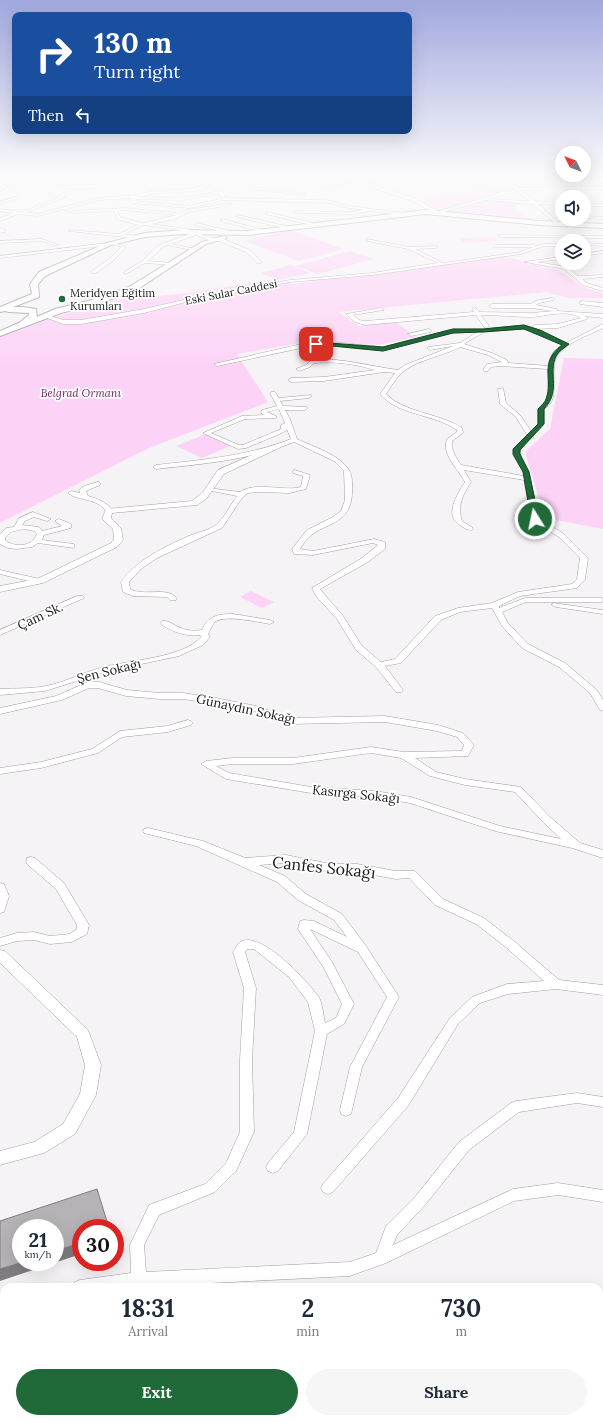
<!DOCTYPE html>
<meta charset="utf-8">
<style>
:root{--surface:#fff;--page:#f6f6f7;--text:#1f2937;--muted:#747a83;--accent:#1f6a38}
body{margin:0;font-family:Lora,serif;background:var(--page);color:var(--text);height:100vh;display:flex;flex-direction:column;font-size:15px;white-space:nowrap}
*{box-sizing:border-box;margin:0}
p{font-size:13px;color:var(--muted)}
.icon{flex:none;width:22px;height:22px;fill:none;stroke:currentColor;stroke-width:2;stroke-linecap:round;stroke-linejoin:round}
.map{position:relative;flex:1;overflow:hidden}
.drawer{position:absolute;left:0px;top:1283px;width:603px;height:140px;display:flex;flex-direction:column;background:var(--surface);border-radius:12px 12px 0 0;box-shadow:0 4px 16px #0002}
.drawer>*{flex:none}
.hud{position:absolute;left:12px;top:12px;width:400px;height:122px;border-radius:8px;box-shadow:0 4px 16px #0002;background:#1a4fa0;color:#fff;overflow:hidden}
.needle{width:26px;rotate:312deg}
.tools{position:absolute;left:555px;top:146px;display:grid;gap:8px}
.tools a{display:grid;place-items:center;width:36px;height:36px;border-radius:50%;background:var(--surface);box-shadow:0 4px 16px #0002;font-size:20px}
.speed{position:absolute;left:12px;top:1219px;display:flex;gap:8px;font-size:20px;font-weight:700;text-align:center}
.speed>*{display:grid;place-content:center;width:52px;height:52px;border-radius:50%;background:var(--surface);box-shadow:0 4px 16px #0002;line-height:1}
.speed small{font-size:10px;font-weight:400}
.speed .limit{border:6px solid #d22;background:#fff;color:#111}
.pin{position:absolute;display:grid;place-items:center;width:34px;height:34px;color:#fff;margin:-17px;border-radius:8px;box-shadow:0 2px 6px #0006}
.me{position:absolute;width:44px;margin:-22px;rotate:350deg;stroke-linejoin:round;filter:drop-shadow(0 0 3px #0008)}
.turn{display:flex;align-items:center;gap:14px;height:84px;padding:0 16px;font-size:18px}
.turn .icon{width:52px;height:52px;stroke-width:2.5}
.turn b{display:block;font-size:28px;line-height:34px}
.then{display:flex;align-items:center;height:38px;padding:0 16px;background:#0003;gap:8px;font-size:15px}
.eta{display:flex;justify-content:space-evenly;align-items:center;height:68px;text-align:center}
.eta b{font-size:24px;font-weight:700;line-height:28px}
.primary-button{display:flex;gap:8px;margin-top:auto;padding:8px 16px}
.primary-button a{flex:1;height:46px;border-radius:24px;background:var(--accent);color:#fff;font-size:16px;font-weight:700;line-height:46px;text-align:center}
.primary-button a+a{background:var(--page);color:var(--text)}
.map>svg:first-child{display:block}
.green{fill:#fcd2f6}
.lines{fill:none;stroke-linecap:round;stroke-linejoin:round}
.minor-casing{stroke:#a29fa1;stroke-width:1}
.tertiary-casing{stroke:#a29fa1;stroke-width:1}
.primary-casing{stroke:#a29fa1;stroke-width:2}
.minor{fill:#fff;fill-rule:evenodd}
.tertiary{fill:#fff;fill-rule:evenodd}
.primary{fill:#fff;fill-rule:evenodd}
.shaded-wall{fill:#7f7d7f}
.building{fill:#b6b3b6;stroke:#7f7d7f}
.route{fill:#1f6a38;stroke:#144524}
.poi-dot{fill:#1f6a38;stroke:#fff;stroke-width:1.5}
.labels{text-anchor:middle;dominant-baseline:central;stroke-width:3.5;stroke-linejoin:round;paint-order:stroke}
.far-street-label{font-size:11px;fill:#191819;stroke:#fff}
.far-poi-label{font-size:11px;fill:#191819;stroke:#fff;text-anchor:start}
.far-park-label{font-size:11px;font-style:italic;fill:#6b1d66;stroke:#fff}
.street-label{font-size:13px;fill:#191819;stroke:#fff}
.near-street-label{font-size:16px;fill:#191819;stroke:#fff}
</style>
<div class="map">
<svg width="603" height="1423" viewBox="0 0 603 1423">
<rect width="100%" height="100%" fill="#f6f3f6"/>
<g class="green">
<path d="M402,175h51l4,2c-22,6 -34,6 -55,-2z"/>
<path d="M575,180l3,8 -59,1 -10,-8z"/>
<path d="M474,186l28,7 -64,19 -15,-11 22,-8 15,2z"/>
<path d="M484,201l35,2 -4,7 18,11 -90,-8z"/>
<path d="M289,230l55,19 -45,12 -55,-20z"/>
<path d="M494,237l4,4 -34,2 -4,-5z"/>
<path d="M350,251l24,8 -56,15 -23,-8z"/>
<path d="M499,255l59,15 28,18 17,5v5h-35l-21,-6 -209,20 21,14 37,-4 20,15 -38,8 -66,-4 -75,13 31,48 -119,46 -149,75v-188l34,-12 81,-23 74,-7 80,-13 24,4z"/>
<path d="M291,265l19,8 -32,7 -17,-7z"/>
<path d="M564,358l39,1v170l-58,-11 -20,-66 25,-23z"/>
<path d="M206,434l26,11 -30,13 -26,-12z"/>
<path d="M251,591l23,11 -12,6 -22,-11z"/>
<path d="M4,1383v36h81v4h-85v-39z"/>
</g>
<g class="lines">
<defs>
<g id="minor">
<path d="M84,175l3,1 -7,5h-2v-2z"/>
<path d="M216,175h6l-8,3 -2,-1z"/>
<path d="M244,175l22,4 2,1 -25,8 -1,-2 10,-3 -20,-4zM243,177l18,3 -5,2 -17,-3z"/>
<path d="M326,175h10l20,4 -2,1z"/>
<path d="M385,175h5l5,4 -25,8v-2l20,-6z"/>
<path d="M457,175h5l3,2 -5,3 44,12 11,-3 -17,-14h4l6,5 69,-1 2,1 2,7h22v2l-82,1 14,11 27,2v2l-24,-1 21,19 -2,2 -24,-21 -48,-4 -48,14v-2l63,-19 -44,-12v-2l4,-2zM575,181l2,6 -59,1 -7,-6zM517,191l13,10 -41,-2z"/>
<path d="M603,177v2l-7,2 7,3v2l-13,-5z"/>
<path d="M127,179l1,2c-16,4 -54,12 -69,5l35,-1z"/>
<path d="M361,181l1,2 -41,7 -2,-1z"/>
<path d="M0,182l57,1 2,1 -2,1 -54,-1 9,5 -12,6v-3l7,-3 -7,-3z"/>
<path d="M220,191l3,1 3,8h-2l-5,-7 -36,7 -51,-1 -2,-1 -31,2 -31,8 5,3 51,-3 52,5 2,1 9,-4 45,-7 -1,2 -43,7 -13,7 -24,5 36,5 24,9h10l29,12 11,11v2h-4l-11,-11 -27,-11 -11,-1 -12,-5 -25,9 25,5v2l-29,-6 -4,2 -15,14 23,2 2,2 -28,-2 -19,11 -2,-1v-1l18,-11 17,-16 33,-12 -13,-3 -36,-5 -19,9 12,2 -2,2 -66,-7 2,-1 49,4 19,-9 -21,-6 -3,-8 -41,2 -9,-4 -27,7 -19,-2 -18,7v-3l13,-5 -13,-2v-2l22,3 38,-15 -12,-2 1,-2 17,4 -39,15 10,2 62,-16 38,-3 2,1 -1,1 45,1zM124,210l52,5 -33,8 -23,-6 -2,-6z"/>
<path d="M18,196l1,2 -19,6v-2z"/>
<rect x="584" y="204" width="19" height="2"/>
<path d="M369,209l1,2 -17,3 -57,-1 -2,-1 2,-1 57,1z"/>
<path d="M267,212l50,12v1l-2,1 -49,-12z"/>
<path d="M238,215l52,12v1l-2,1 -51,-12z"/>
<path d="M584,216l19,1v2l-19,-1z"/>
<path d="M222,219l42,11v1l-2,1 -41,-11z"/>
<path d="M570,219h4l4,7h-4z"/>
<path d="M197,223l36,9v1l-2,1 -36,-9z"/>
<path d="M0,228l5,2v2l-5,1z"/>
<path d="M498,235l105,1v2l-103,-1z"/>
<path d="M42,239l16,6 -2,1 -14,-5 -42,2v-2z"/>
<path d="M367,239l43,8 28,-1 -2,2 -21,1 28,14 77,-11 13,-5h-40l2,-2h39l2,1 8,-2h18v2h-18l-23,8 -149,21 -82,7 -89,16 -57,15 -63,11h-18l-21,-8 3,-2 18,6h18l63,-11 57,-13 89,-16 82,-7 66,-10 -30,-14 -41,-8z"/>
<path d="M112,242l14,5 -13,14 -17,12h-4v-2l17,-12 12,-12 -9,-3z"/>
<path d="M109,243l2,2 -111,13v-2z"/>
<path d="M584,243l19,1v2l-19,-1z"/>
<path d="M603,251v2l-19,3v-2z"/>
<path d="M562,257v2l-25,3 30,5 11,9 25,-1v2l-21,2 5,4 16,5v3l-20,-6 -19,-16 -39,-7z"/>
<path d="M552,298l2,1v1l-15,3 -3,2 21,4v2l46,3v4l-18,-2 3,2 -1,1 -29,9 -23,1 31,14 35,-18 2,-1v4c-14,7 -32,13 -43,24 -11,11 -3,35 -8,48 -1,4 -5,7 -8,9v15l-11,12v2c-7,2 -13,10 -14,17l10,16 9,47 26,16 24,24 -3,22 -8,8 -57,8 -21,10v2l26,-10h77l1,2 -1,2h-76l-24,10 6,11 20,21 37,19 32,27 6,10v11l-3,-1 -10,-17 -31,-26 -37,-19 -20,-22 -10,-18 -32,4 -19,8 -40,43 -16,3 18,24 -1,2h-6l-20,-25 -20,-17 -19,-31 -21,-23 -4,-8 50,-30 16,-13 -5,-2 -60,12 -19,-1 -2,-5 15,-19 26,-13 8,-6 4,-11 -1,-29 -10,-10 -40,-19c-43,18 -92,22 -138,27l-3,-2 3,-2c45,-5 92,-9 135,-26l-5,-12 1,3 -5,3 -36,15 -8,1 -35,-16 39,-17 22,-1 -3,-2 1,-3 15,-4 -7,-13 1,-1h4l4,6 32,-3 1,1 -3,2 -29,3 3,5 24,1 1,1 -3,2h-20l5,9 7,20c15,7 43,16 52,31 4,5 3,18 3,24 -1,10 -3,18 -11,24 -18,14 -27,8 -41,31l13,2 61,-12 11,3v7l-17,13 -48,27 23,27 19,30 19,16 14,-3 40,-43 23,-8 34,-5 26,-11 54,-8 5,-5 3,-21 -21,-21 -27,-16 -8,-41 -60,-10 7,12c-8,13 -14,23 -9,39l11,7 -1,2c-5,0 -8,-2 -12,-5 -17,-9 -2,-32 5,-43 -7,-13 -24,-28 -18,-43l10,-7v-2c-23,-16 -60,-15 -77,-36l15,-21 -11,-1 -60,9 -33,1 -3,-2 3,-2 33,-1 51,-7c-20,-6 -40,-9 -61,-7l-4,4 -11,4 -3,-2 10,-4 6,-6c30,-1 57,7 86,11l7,-5 48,-19 -23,4 -3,-2 1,-1 32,-4 17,-11 -24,1 -70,18 -52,-5 -25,1 -89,19 -3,-2 92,-21 25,-1 52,5 70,-18h30l41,-4 8,3 2,-3 24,-1 23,-6c-13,-9 -35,-2 -49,-1 -17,0 -34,-2 -51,-2l8,11 -3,2 -2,-1 -8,-12 -111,10 -10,-3 -9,-8 35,-6 3,2 -31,5 6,5 6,1 109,-9 -2,-3 3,-2 4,5 53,1 21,-2 -21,-3h-40l-3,-2 3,-2h39l4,-3zM524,329l12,3 26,13 -9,7 -4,14 -41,-3 -1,-3 -15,-7 -28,-9 20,-12zM460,347l28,8 14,7 -15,2 -4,6 1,1h4l3,-4 9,-1 48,3v23l-2,8 -8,9v15l-7,7 -11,-16 -14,-12 -3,-15 -5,1 2,15 16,13 11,18 -12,13 -2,7 10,16 1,5 -63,-11c-5,-7 -10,-15 -9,-24l11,-8 -1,-5c-22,-15 -58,-15 -76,-34 5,-7 9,-15 15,-20 11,-13 43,-18 59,-27zM279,409l6,14 -4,2v4l-38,16h-4l-28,-12 34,-14 31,-1v-2l-9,-4z"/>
<path d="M582,301l21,2v4l-23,-3v-2z"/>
<path d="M429,329l3,2 -1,1 -20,4 -3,-2z"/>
<path d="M295,470l15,5 -4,14 -16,4 -30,-1 -12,1 -6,5 -20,30 -65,30 -16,11 -12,13 1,7c14,8 36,-3 47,9l-1,2h-6l-3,-3 -34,-1 -10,-4 -2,-10c17,-23 43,-35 68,-46 10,-4 21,-6 28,-12 9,-8 13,-19 20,-28l-30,-6v-2l33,4c14,-10 39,-2 56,-4l5,-1 2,-11 -10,-3v-2z"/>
<path d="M98,482l2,1v2l-14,6 2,5c11,3 18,6 25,15l-2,1h-4c-11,-15 -27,-10 -39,-19l3,-2 9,2 -1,-3c5,-5 12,-6 19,-8z"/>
<path d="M33,512l18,7 -4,2 -13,-4 -9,4 -3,4 17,2 3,4 20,-5 -7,-5 4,-2 12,5v4l-27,7 -2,5 32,4v4l-36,-5 -6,4 -15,2 -9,-1 -8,-4v-10l6,-6 8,-1 5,-9zM24,529l10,2 3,3c-5,13 -22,14 -32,6v-2l6,-6z"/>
<path d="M0,570l40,9 1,2 -4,2 -37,-9z"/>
<path d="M77,596h6l1,2 -84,37v-5z"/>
<path d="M553,603l50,7v4l-47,-7 -4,-2z"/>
<path d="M233,614l37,6 4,2 -4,2c-12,-2 -43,-9 -54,-3 -4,3 -5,9 -8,13l2,3 -7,8 -24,11 -71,15 -63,20 -45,4v-6c15,-1 31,0 46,-3 20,-4 38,-14 58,-19 26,-7 79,-9 97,-30l-1,-2c-14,2 -26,-3 -38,-10l-1,-2 1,-2c7,-1 13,5 19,7 7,3 14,3 21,2 6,-14 16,-16 31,-16z"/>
<path d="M88,682h11l28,8 33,3h23l33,5 40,8 35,12 94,-2 53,9 25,8 11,12 -6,11 -53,2 21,14 29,7 56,8 29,30 30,26 23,7v8l-31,-10 -77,-17 -85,-28 -35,-6 -64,-4 -85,-14 -25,-15 5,-3 27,-3h60l78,-11 33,5 58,-1 2,-6 -7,-8 -20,-6 -52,-9 -95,2 -39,-14 -35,-6 -33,-5h-23l-34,-3 -28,-8h-9l-27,12 -62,14v-6l56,-12zM371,753l30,5 29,18 35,9 50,7 27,29 19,18 -61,-13 -89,-29 -36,-6 -64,-4 -82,-14 -13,-7 17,-2h60z"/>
<path d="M188,720l3,1 2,2 -2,2 -23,7 -46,5 -24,16 -57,15 -41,6v-6l41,-6 51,-13 28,-18 47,-5z"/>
<path d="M148,828l55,13 42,17 41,-3 45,9h26l39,7h19l28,28 41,19 31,24 44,38 44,5v10l-47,-6 -48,5 -28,9 -22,21 -50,82 -75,86 -5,2 -5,-2 -2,-4 2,-4 75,-86 52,-80 22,-21 35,-13 37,-3 -37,-33 -31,-24 -41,-19 -26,-27 -13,1 -39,-7h-26l-45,-9 -27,2 26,11 21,18 36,20 24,32 33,51 -37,70 -11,47 -5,2 -5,-2 -1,-4 10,-43 37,-70 -29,-45 -48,-23 22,33 22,42 -10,20 -17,10 -20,100 -29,37 -5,2 -5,-2 -2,-4 2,-4 26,-31 21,-101 -7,-29 -19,-25 -35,-28h-7l-2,3 11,36 -4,72 2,72 -18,39 -21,21 -56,23 -15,30 2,27 204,-10 26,-9 10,-27 29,-29 44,-55 52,-39 5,-2 61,-8 26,4v10l-26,-4 -58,9 -50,38 -44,55 -28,30 -4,10 120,-56 45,-6 45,7v12l-45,-7 -44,6 -128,62 -36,13 -218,11h-59l2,-5 5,-2 51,-7 -1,-28 19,-40 56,-21 21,-21 14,-31v-72l4,-72 -11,-36c2,-3 5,-8 7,-10 20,-13 68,40 78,54 5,7 5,19 7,27l11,-5 6,-14 -18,-36 -26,-39 2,-8 4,-1 10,1 33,16 -13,-17 -36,-20 -21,-18 -81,-36 -52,-13 -1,-2 1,-2z"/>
<path d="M31,857l4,1 29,25 25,42 -2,9 -15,8 -22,2 -16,-4 -17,1 -17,5v-8l17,-5 17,-1 16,4 20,-2 7,-5v-4l-21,-36 -29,-25 -1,-3 1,-3z"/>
<path d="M0,883l4,1 5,12 -5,16 -4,1z"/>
<path d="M4,1303v15l-4,1v-15z"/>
</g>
<g id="tertiary">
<path d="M80,175c15,0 31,3 46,3 23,0 65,-8 83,7v2c-25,10 -56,0 -75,14l55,5 36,-8 97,2 2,-1 24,7 65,8 -3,2 -62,-8 -18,-5 -105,-3 -36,8 -57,-5 -3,-4c24,-14 51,-4 75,-14l-15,-5 -65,1z"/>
<path d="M201,175h7l43,12 55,7 -2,1 -53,-6z"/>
<path d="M347,175h5l6,5 56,18 27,15 -5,1 -26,-14 -56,-18z"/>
<path d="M274,445l7,2 -57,27 -18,25 -9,6 -85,8 -1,5 10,10 2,12 -6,7 -74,36 -43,9v-6l37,-7 74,-36 3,-4 -1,-10 -11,-10 4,-10 86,-8 11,-9 15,-22z"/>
<path d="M0,950l5,1 83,79 13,35 -5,30 -21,39 -31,19 -44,12v-14l34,-9 29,-18 17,-30 5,-29 -8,-28 -77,-74z"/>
</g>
<path id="primary" d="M426,210l113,11 64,3v4l-64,-3 -113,-11 -178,21 -64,-1 -39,3 -34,8 -66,31 -7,8 1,13 -26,10h10l13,2 1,8 18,-8 33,-8 41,-14 73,-45 22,-6 3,2 -21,6 -71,47 -41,14 -33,8 -61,23v-5l19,-8 10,-8v-2l-20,-1 -4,-1 -5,1v-5l32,-13 -2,-10 9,-12 68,-29 38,-10 39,-3 64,1z"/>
</defs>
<use href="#minor" class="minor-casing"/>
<use href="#tertiary" class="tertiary-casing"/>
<use href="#primary" class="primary-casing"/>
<use href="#minor" class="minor"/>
<use href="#tertiary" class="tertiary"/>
<use href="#primary" class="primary"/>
</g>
<path class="shaded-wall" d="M81,1243v11l-81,27v-12l23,-7h32v-11z"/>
<path class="building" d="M97,1189l12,39h-28v15l-26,8v-23h-34v34h2l-23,7v-48z"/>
<linearGradient id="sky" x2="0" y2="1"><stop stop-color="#a1a8de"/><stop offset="0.47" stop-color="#fbfafb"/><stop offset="1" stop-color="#fbfafb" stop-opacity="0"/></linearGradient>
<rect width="603" height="374" fill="url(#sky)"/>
<path class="route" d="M524,325l16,5 29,14c-3,3 -7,5 -10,8 -14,17 4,38 -15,57v15l-24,26v4l9,18 10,47 -4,2 -4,-2 -8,-47 -10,-18v-5l25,-25v-15c3,-3 7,-6 8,-10 8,-21 -8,-36 16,-54l-38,-16 -41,3 -30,1 -70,18 -70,-7 3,-2 67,5 70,-18h30z"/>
<circle class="poi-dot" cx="62" cy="299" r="4"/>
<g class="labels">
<g class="far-street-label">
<text transform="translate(231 292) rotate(-11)">Eski Sular Caddesi</text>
</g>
<g class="far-poi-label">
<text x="70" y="293">Meridyen Eğitim<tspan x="70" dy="13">Kurumları</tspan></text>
</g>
<g class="far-park-label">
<text x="81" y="393">Belgrad Ormanı</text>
</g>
<g class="street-label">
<text transform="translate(40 616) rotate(-25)">Çam Sk.</text>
<text transform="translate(109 671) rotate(-14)">Şen Sokağı</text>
<text transform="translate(246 709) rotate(12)">Günaydın Sokağı</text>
<text transform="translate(356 794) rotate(6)">Kasırga Sokağı</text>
</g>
<g class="near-street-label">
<text transform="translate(324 867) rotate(6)">Canfes Sokağı</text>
</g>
</g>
</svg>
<div class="tools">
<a><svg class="needle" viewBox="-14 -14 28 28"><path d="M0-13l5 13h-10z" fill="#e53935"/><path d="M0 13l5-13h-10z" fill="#747a83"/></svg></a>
<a><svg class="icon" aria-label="sound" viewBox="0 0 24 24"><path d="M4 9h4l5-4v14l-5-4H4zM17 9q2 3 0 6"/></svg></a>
<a><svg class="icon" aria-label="layers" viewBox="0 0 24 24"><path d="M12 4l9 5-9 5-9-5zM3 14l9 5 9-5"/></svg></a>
</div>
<div class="speed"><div>21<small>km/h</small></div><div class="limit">30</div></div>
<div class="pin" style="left:316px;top:344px;background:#d93025"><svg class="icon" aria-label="arrive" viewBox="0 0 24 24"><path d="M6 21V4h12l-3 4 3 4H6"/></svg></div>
<svg class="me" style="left:535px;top:519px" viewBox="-20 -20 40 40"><circle r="17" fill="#1f6a38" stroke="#fff" stroke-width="3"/><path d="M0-11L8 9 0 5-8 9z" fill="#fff"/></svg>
<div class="hud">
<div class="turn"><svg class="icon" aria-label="right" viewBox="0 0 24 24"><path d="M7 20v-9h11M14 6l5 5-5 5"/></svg><div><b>130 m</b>Turn right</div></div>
<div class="then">Then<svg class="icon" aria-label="left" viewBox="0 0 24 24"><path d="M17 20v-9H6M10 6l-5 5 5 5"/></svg></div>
</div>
<section class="drawer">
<div class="eta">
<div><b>18:31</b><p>Arrival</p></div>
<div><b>2</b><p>min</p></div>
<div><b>730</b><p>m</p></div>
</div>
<div class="primary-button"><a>Exit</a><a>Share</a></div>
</section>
</div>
